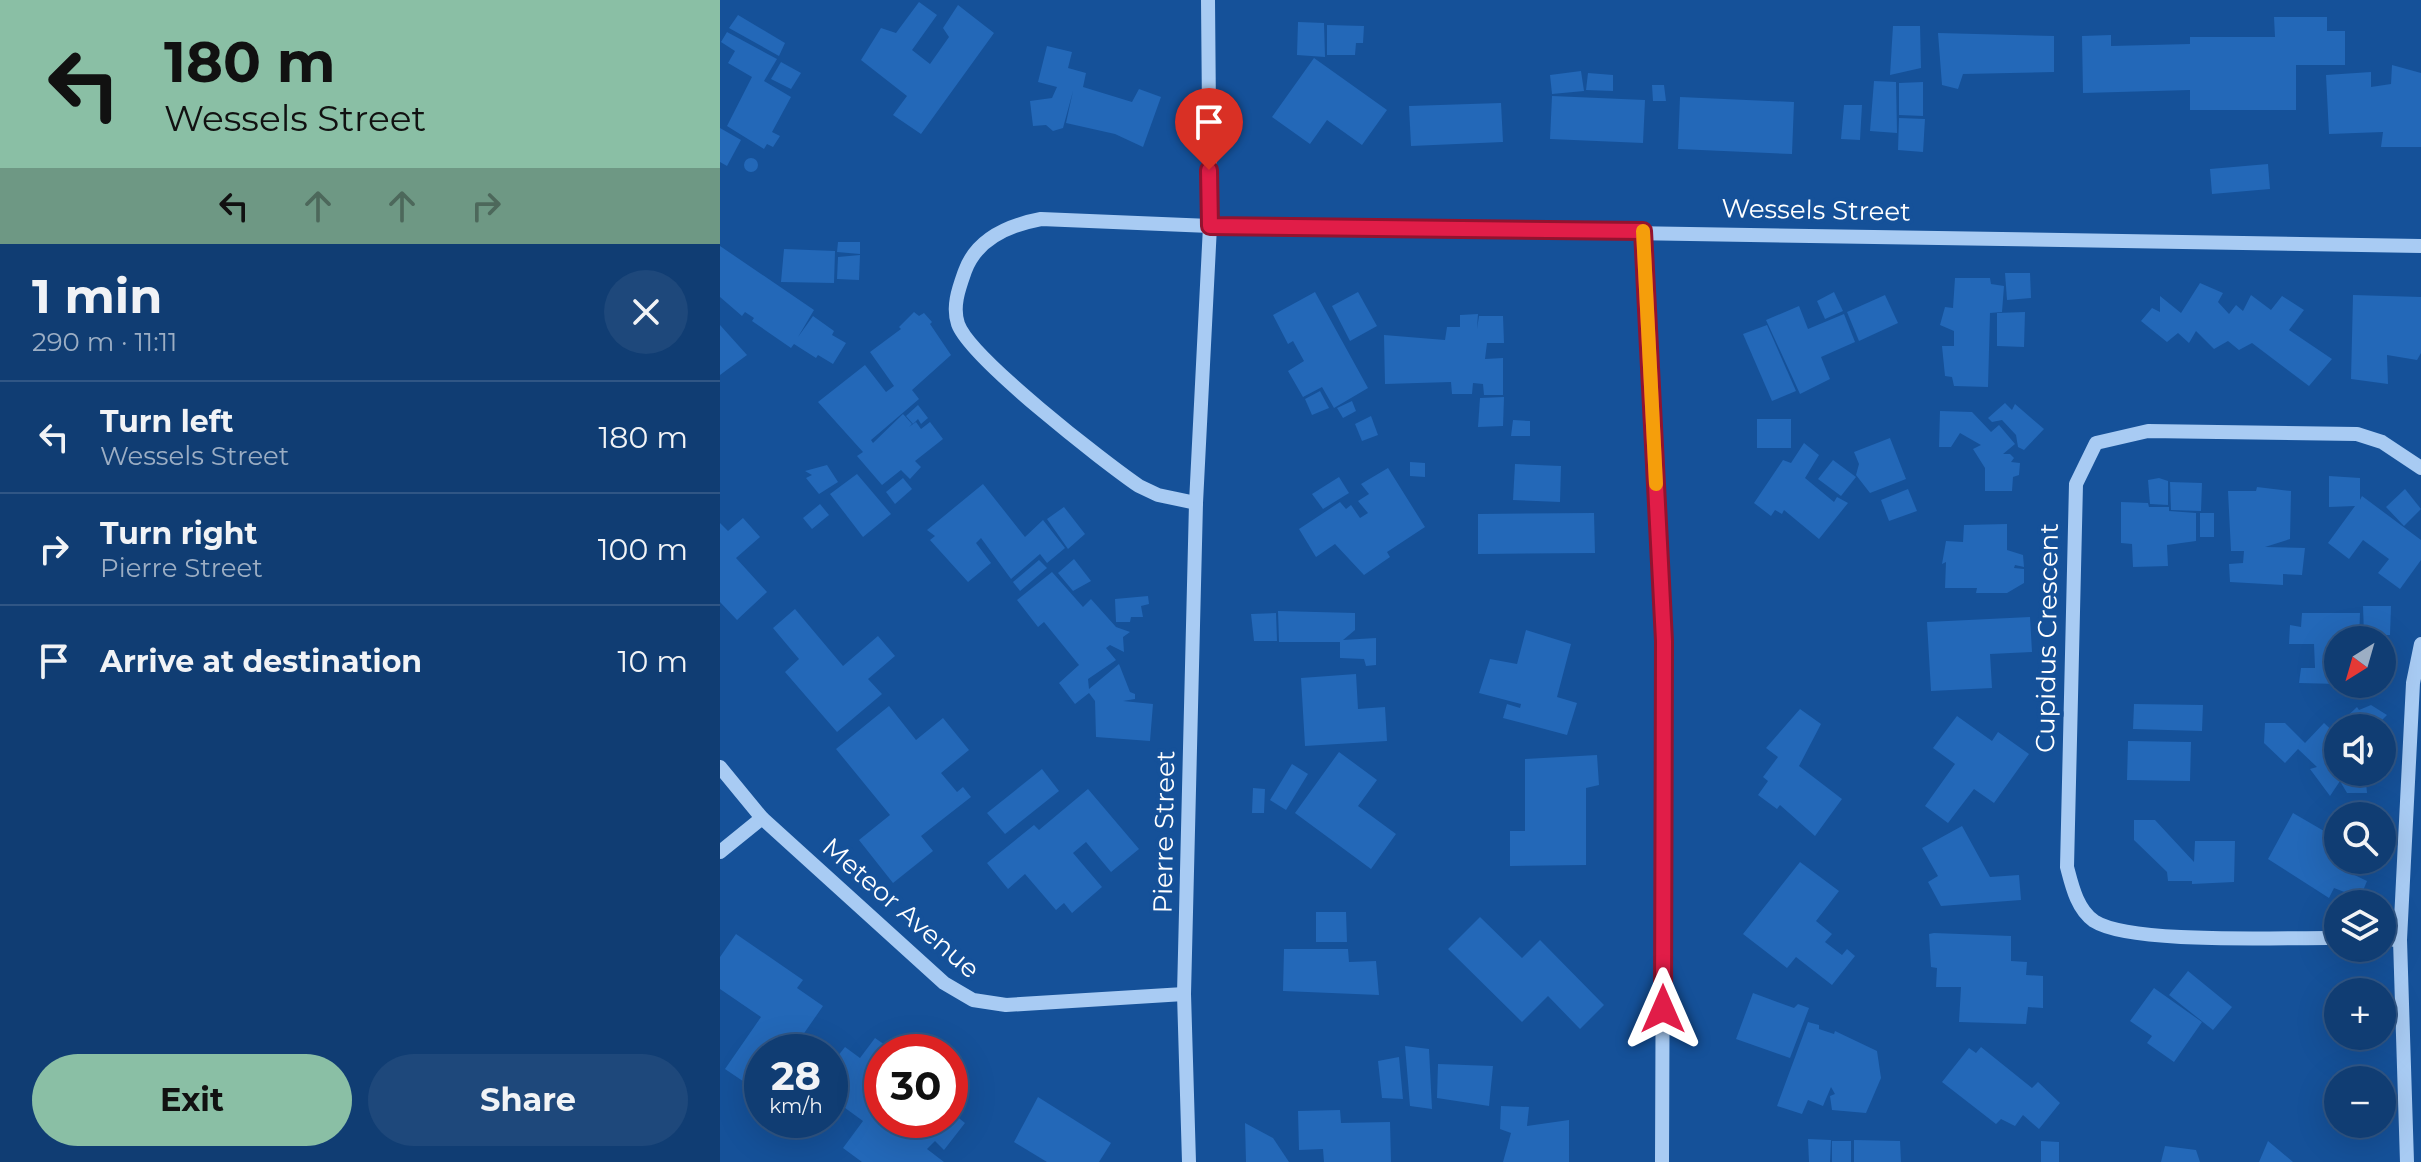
<!DOCTYPE html>
<meta charset="utf-8">
<style>
:root{--surface:#103d73;--page:#1e487b;--text:#f1f3f6;--muted:#9caec4;--line:#305685;--accent:#8abfa5}
body{margin:0;font-family:Montserrat,sans-serif;background:var(--page);color:var(--text);height:100vh;display:flex;flex-direction:column;font-size:30px;white-space:nowrap}
*{box-sizing:border-box;margin:0}
p{font-size:26px;color:var(--muted)}
.icon{flex:none;width:44px;height:44px;fill:none;stroke:currentColor;stroke-width:2;stroke-linecap:round;stroke-linejoin:round}
.map{position:relative;flex:1;overflow:hidden}
.details{display:flex;flex-direction:column;background:var(--surface);width:720px}
.details>*{flex:none}
.top-card{background:#8abfa5;color:#111;overflow:hidden}
.needle{width:52px;rotate:217deg}
.tools{position:absolute;left:1604px;top:626px;display:grid;gap:16px}
.tools a{display:grid;place-items:center;width:72px;height:72px;border-radius:50%;background:var(--surface);box-shadow:0 8px 32px #0002,0 0 0 2px var(--line);font-size:40px}
.speed{position:absolute;left:24px;top:1034px;display:flex;gap:16px;font-size:40px;font-weight:700;text-align:center}
.speed>*{display:grid;place-content:center;width:104px;height:104px;border-radius:50%;background:var(--surface);box-shadow:0 8px 32px #0002,0 0 0 2px var(--line);line-height:1}
.speed small{font-size:20px;font-weight:400}
.speed .limit{border:12px solid #d22;background:#fff;color:#111}
.pin{position:absolute;display:grid;place-items:center;width:68px;height:68px;color:#fff;margin:-82px -34px;border-radius:50% 50% 50% 0;rotate:-45deg;box-shadow:0 0 8px #0007}
.pin .icon{rotate:45deg}
.me{position:absolute;width:88px;margin:-44px;rotate:0deg;stroke-linejoin:round;filter:drop-shadow(0 0 6px #0008)}
.turn{display:flex;align-items:center;gap:28px;height:168px;padding:0 32px;font-size:36px}
.turn .icon{width:104px;height:104px;stroke-width:2.5}
.turn b{display:block;font-size:56px;line-height:68px}
.lanes{display:flex;align-items:center;height:76px;padding:0 32px;background:#0003;justify-content:center;gap:40px;direction:ltr}
.lanes .off{opacity:.35}
.round{display:grid;place-items:center;flex:none;width:84px;height:84px;border-radius:42px;background:var(--page)}
.headline{display:flex;align-items:center;justify-content:space-between;height:136px;padding:0 32px}
h1{font-size:48px;font-weight:700;line-height:60px}
.action{display:flex;gap:16px;margin-top:auto;padding:16px 32px}
.action a{flex:1;height:92px;border-radius:48px;background:var(--accent);color:#111;font-size:32px;font-weight:700;line-height:92px;text-align:center}
.action a+a{background:var(--page);color:var(--text)}
ul{padding:0;list-style:none}
li{display:flex;align-items:center;gap:24px;height:112px;padding:0 32px;border-top:2px solid var(--line)}
li div{flex:1}
li b{display:block;font-size:30px}
li em{font-style:normal}
main{display:flex;flex:1;min-height:0}
.map>svg:first-child{display:block}
.building{fill:#2368b8}
.lines{fill:none;stroke-linecap:round;stroke-linejoin:round}
.minor{stroke:#a8cbf3;stroke-width:14}
.route-casing{stroke:#92132f;stroke-width:20}
.route{stroke:#e11d48;stroke-width:14}
.slow{stroke:#f59e0b;stroke-width:14}
.labels{text-anchor:middle;dominant-baseline:central;stroke-width:8;stroke-linejoin:round;paint-order:stroke}
.street-label{font-size:26px;fill:#fff;stroke:#155199}
</style>
<main>
<section class="details">
<div class="top-card">
<div class="turn"><svg class="icon" aria-label="left" viewBox="0 0 24 24"><path d="M17 20v-9H6M10 6l-5 5 5 5"/></svg><div><b>180 m</b>Wessels Street</div></div>
<div class="lanes"><svg class="icon" aria-label="left" viewBox="0 0 24 24"><path d="M17 20v-9H6M10 6l-5 5 5 5"/></svg><svg class="icon off" aria-label="ahead" viewBox="0 0 24 24"><path d="M12 20V5M6 11l6-6 6 6"/></svg><svg class="icon off" aria-label="ahead" viewBox="0 0 24 24"><path d="M12 20V5M6 11l6-6 6 6"/></svg><svg class="icon off" aria-label="right" viewBox="0 0 24 24"><path d="M7 20v-9h11M14 6l5 5-5 5"/></svg></div>
</div>
<div class="headline"><div><h1>1 min</h1><p>290 m · 11:11</p></div><a class="round"><svg class="icon" aria-label="close" viewBox="0 0 24 24"><path d="M6 6l12 12M18 6L6 18"/></svg></a></div>
<ul>
<li><svg class="icon" aria-label="left" viewBox="0 0 24 24"><path d="M17 20v-9H6M10 6l-5 5 5 5"/></svg><div><b>Turn left</b><p>Wessels Street</p></div><em>180 m</em></li>
<li><svg class="icon" aria-label="right" viewBox="0 0 24 24"><path d="M7 20v-9h11M14 6l5 5-5 5"/></svg><div><b>Turn right</b><p>Pierre Street</p></div><em>100 m</em></li>
<li><svg class="icon" aria-label="arrive" viewBox="0 0 24 24"><path d="M6 21V4h12l-3 4 3 4H6"/></svg><div><b>Arrive at destination</b></div><em>10 m</em></li>
</ul>
<div class="action"><a>Exit</a><a>Share</a></div>
</section>
<div class="map">
<svg width="1701" height="1162" viewBox="0 0 1701 1162">
<rect width="100%" height="100%" fill="#155199"/>
<g class="building">
<path d="M199,2l18,13 -25,35 18,14 19,-27 -6,-9 15,-23 36,28 -73,101 -28,-19 14,-19 -46,-36 20,-32 15,5z"/>
<path d="M18,15l47,28 -6,13 -50,-28z"/>
<path d="M1554,17h53v14h18v34h-49v45h-106v-20l-107,3 -1,-57 29,-1v11l79,-2v-7h85z"/>
<path d="M578,22l26,1 1,34 -28,-2z"/>
<path d="M607,25l37,1 -1,17h-7l-1,12h-28z"/>
<path d="M1173,26h27l1,42 -31,7z"/>
<path d="M7,32l50,27 -13,22 27,16 -19,35 8,4 -7,11 -6,-3 -3,5 -37,-23 25,-49 -24,-14 7,-12 -14,-9z"/>
<path d="M1218,33l116,3v36l-91,2 -5,15 -16,-4z"/>
<path d="M327,46l25,6 -4,16 18,5 -3,14 49,15 7,-13 22,8 -18,50 -28,-13 -49,-11 7,-32 -10,37 -10,3 -7,-6 -13,1 -3,-25 22,-3 5,-11 -19,-5z"/>
<path d="M594,58l73,52 -25,35 -35,-25 -17,24 -38,-27z"/>
<path d="M61,62l20,11 -10,16 -20,-10z"/>
<path d="M1672,65l29,8v74h-40l2,-15 -54,2 -3,-59 45,-3v15l20,-3z"/>
<path d="M861,71l3,20 -32,3 -2,-19z"/>
<path d="M868,73l25,2v16l-27,-1z"/>
<path d="M1154,81l22,1 1,51 -27,-2z"/>
<path d="M1203,82v34l-24,-1v-32z"/>
<path d="M932,85h12l2,16h-13z"/>
<path d="M832,96l93,4 -2,43 -93,-4z"/>
<path d="M960,97l114,5 -2,52 -114,-5z"/>
<path d="M781,103l2,39 -92,4 -2,-40z"/>
<path d="M1124,105h18l-2,35 -19,-1z"/>
<path d="M1179,118l26,1 -2,33 -25,-2z"/>
<path d="M0,128l21,12 -14,26 -7,-4z"/>
<circle cx="31" cy="165" r="7"/>
<path d="M1548,164l2,25 -58,5 -2,-25z"/>
<path d="M118,242h22v12l-23,-2z"/>
<path d="M0,246l94,64 -16,27 15,-21 21,15 -2,4 14,8 -13,21 -15,-9 -2,3 -22,-14 -3,4 -39,-27 2,-3 -9,-6 -3,4 -22,-19z"/>
<path d="M64,249l51,2 -1,32 -53,-1z"/>
<path d="M140,255l-1,25 -22,-1 1,-22z"/>
<path d="M1285,273h25l1,25 -24,2z"/>
<path d="M1235,278h35l1,6 13,2 -2,26 -12,1 -2,74 -34,-1 -2,-9 -7,-1 -3,-30h12v-15l-14,-6 5,-18 8,1z"/>
<path d="M1480,283l23,10 -5,9 11,12 7,-9 7,6 8,-16 20,15 11,-14 22,14 -15,20 43,29 -23,27 -57,-43 -13,7 -11,-9 -14,8 -18,-18 -7,12 -11,-10 -11,9 -26,-21 11,-13 8,4v-16l21,17z"/>
<path d="M595,292l53,96 -34,20 -12,-21 -19,10 -15,-26 16,-10 -11,-20 -5,3 -15,-29z"/>
<path d="M638,292l19,34 -27,15 -18,-35z"/>
<path d="M1114,292l9,19 -18,8 -8,-18z"/>
<path d="M1165,295l13,28 -39,18 -12,-29z"/>
<path d="M1633,295l68,2v56l-4,7 -30,-5 1,29 -37,-5z"/>
<path d="M1079,306l9,23 36,-15 11,28 -34,15 9,22 -30,15 -34,-74z"/>
<path d="M194,312l5,4 5,-3 8,9 -2,2 21,31 -39,35 7,9 -48,41 2,3 30,-29 9,10 -3,3 7,-5 5,7 9,-7 13,17 -28,22 6,6 -11,12 -9,-9 -19,15 -25,-29 6,-4 -45,-50 47,-37 21,27 8,-6 -24,-34 31,-23 -2,-2z"/>
<path d="M1305,312l-1,35 -27,-1v-33z"/>
<path d="M758,314l-1,15 2,-13h24l1,27h-17l-2,16 18,-1v37h-19l-1,-11 -10,-1 -1,11h-20l-1,-12 -66,2 -1,-49 61,5 2,-13h13v-12z"/>
<path d="M0,325l27,30 -27,20z"/>
<path d="M1047,325l29,66 -24,10 -29,-67z"/>
<path d="M600,391l9,17 -17,7 -7,-16z"/>
<path d="M784,397l-1,29 -25,1 2,-29z"/>
<path d="M632,401l4,10 -13,7 -6,-10z"/>
<path d="M1285,403l7,7 3,-6 29,25 -20,21 -6,-3 -2,-12 -14,-15 -10,2 -4,-4z"/>
<path d="M198,405l10,13 -7,6 -3,-5 -5,5 -7,-8z"/>
<path d="M1220,411l32,1 19,20 8,-7 16,19 -12,10h7l4,4 -3,4 9,1 -1,12 -6,2 -1,14h-27v-23l-12,-19 8,-4 -21,-12 -9,14h-12z"/>
<path d="M651,416l7,19 -16,6 -7,-17z"/>
<rect x="1037" y="419" width="34" height="29"/>
<path d="M793,420l17,1v15h-19z"/>
<path d="M1170,438l16,41 -36,14 -14,-18 3,-11 -5,-12z"/>
<path d="M1084,443l15,12 -14,23 29,24 3,-5 11,6 -29,36 -35,-29 -2,4 -7,-4 -4,6 -17,-13 29,-43 8,3z"/>
<path d="M1113,460l23,17 -15,19 -23,-17z"/>
<path d="M690,462l15,1v14l-15,-1z"/>
<path d="M795,464l46,2 -1,36 -47,-2z"/>
<path d="M107,465l11,17 -19,12 -13,-16 6,-3 -7,-4z"/>
<path d="M668,468l37,59 -38,25 3,5 -26,18 -29,-31 -19,13 -17,-28 41,-27 6,7 5,-4 9,13 8,-5 -10,-12 11,-7 -8,-10z"/>
<path d="M137,474l34,40 -28,23 -33,-43z"/>
<path d="M1609,476l31,2v22l2,-4 59,44v20l-21,29 -22,-16 11,-14 -26,-19 -14,19 -21,-16 27,-37 -26,1z"/>
<path d="M619,477l10,16 -26,16 -11,-15z"/>
<path d="M183,478l9,11 -17,15 -9,-12z"/>
<path d="M1439,478l9,3v24l-18,-1 -2,-24z"/>
<path d="M1450,482l32,1 -1,28 -30,-1z"/>
<path d="M263,484l42,53 18,-17 22,28 -18,15 -7,-9 -29,25 -30,-41 -5,5 15,20 -23,19 -38,-42 5,-4 -8,-6z"/>
<path d="M1537,487l34,4 -1,48 -25,8 40,1 -3,27 -19,-1v11l-53,-3 -1,-18 14,-1 1,-12h-13l-3,-60h28z"/>
<path d="M1188,489l9,22 -28,10 -8,-21z"/>
<path d="M1685,489l16,20 -17,17 -18,-19z"/>
<path d="M1401,502l27,1 1,4h20v4l27,2v28l-29,4 1,21 -35,1 -1,-23 -11,-1z"/>
<path d="M100,504l9,11 -17,14 -9,-11z"/>
<path d="M344,507l21,27 -17,15 -21,-30z"/>
<path d="M874,513l1,40 -117,1v-40z"/>
<rect x="1480" y="513" width="14" height="24"/>
<path d="M23,518l17,19 -24,21 31,34 -30,28 -17,-18v-79l8,8z"/>
<path d="M1287,524v26l16,5 1,12 -9,-2 -1,3 10,1v14l-17,10h-31l1,-5h-32l1,-26 -4,2 4,-23 17,1 1,-17z"/>
<path d="M354,559l17,22 -18,10 -15,-18z"/>
<path d="M319,560l8,8 -27,23 -7,-9z"/>
<path d="M332,572l31,35 8,-8 25,28 14,5 -7,5 1,15 -14,-7 -4,3 10,12 -28,19 1,10 30,-25 11,28 5,2v5l-12,2 30,3 -3,37 -54,-4 -1,-36 -6,-8 -14,11 -16,-21 20,-18 -35,-43 -6,5 -21,-27z"/>
<path d="M428,596l1,8 -8,2 2,11h-12l-1,5h-14l-1,-23z"/>
<path d="M1643,606h28l-1,29h-26z"/>
<path d="M75,609l48,57 35,-30 17,20 -27,23 14,15 -45,38 -52,-60 14,-13 -26,-31z"/>
<path d="M558,611l77,2v17l-12,10 33,-2v27l-10,1 -2,-7 -24,-1v-16h-61z"/>
<path d="M556,613l1,28h-23l-3,-27z"/>
<path d="M1582,613h58l-1,27h-21v44l-39,-1 2,-15h14l-1,-24h-25l1,-19 11,2z"/>
<path d="M1310,617l2,35 -42,2 2,34 -61,3 -4,-69z"/>
<path d="M806,630l45,14 -14,53 20,6 -10,32 -64,-17 4,-14 13,4 1,-4 -42,-11 11,-34 27,5z"/>
<path d="M636,674l2,35 27,-2 2,34 -82,5 -4,-68z"/>
<path d="M1414,704l69,1 -1,26 -69,-2z"/>
<path d="M1651,705l16,10 -13,13h-34l-1,-4 18,-17 2,3z"/>
<path d="M169,706l27,34 27,-22 26,32 -28,23 16,19 6,-5 8,10 -50,39 12,15 -40,32 -34,-43 31,-25 -54,-66z"/>
<path d="M1080,709l21,15 -22,42 43,33 -27,37 -35,-31 -3,4 -19,-14 10,-14 -5,-4 15,-20 -12,-9z"/>
<path d="M1237,716l35,25 6,-9 31,22 -35,49 -20,-14 -26,34 -23,-17 30,-42 -22,-16z"/>
<path d="M1545,723h20l20,20 19,-20 14,13v36h27l2,21h-20l-7,-12 -10,15 -20,-27 7,-2 -19,-18 -13,14 -21,-20z"/>
<path d="M1408,741l63,1 -1,39 -63,-1z"/>
<path d="M619,752l38,28 -19,26 38,28 -25,35 -76,-56z"/>
<path d="M877,755l2,30 -13,3v77l-76,1v-35h15v-72z"/>
<path d="M572,764l16,10 -22,36 -16,-10z"/>
<path d="M322,769l17,22 -54,43 -18,-21z"/>
<path d="M533,788l12,1 -1,24h-12z"/>
<path d="M368,789l51,60 -28,23 -25,-30 -13,11 29,34 -30,26 -8,-10 -8,7 -31,-36 -17,15 -21,-26 47,-38 5,5z"/>
<path d="M1618,809l13,7h-13v44l9,1 -3,9 23,11 -7,17 -26,-10 -5,10 -61,-39 25,-46 31,18z"/>
<path d="M1414,820h21l39,42 1,-21h40l-1,41 -42,2v-3h-24l-1,-9 -33,-32z"/>
<path d="M1242,826l28,51 29,-2 2,25 -80,6 -13,-24 10,-6 -16,-28z"/>
<path d="M1080,862l39,29 -23,30 16,13 -7,8 17,13 5,-6 8,7 -23,29 -36,-28 -9,11 -44,-34z"/>
<path d="M596,912h30l1,30h-31z"/>
<path d="M760,917l42,41 18,-18 64,65 -24,24 -32,-33 -26,26 -74,-73z"/>
<path d="M1214,933l77,3v25l16,1 -1,13 17,1v32l-15,-1 -2,17 -67,-2 2,-35h-25l1,-19 -6,-1 -2,-33z"/>
<path d="M16,934l67,46 -6,8 26,18 -32,46h-29v42l-37,-25 36,-52 -41,-28v-32z"/>
<path d="M564,949h64l1,13 27,-1 3,34 -96,-4z"/>
<path d="M1468,971l44,36 -19,23 -44,-35z"/>
<path d="M1434,988l48,34 -28,40 -27,-19 5,-7 -22,-15z"/>
<path d="M1033,993l41,15 4,-4 11,4 -19,50 -54,-19z"/>
<path d="M1088,1022l11,3v4l15,5 1,-3 42,20 4,27 -15,35 -34,-3 -2,-14 5,-2 -4,-7 -8,19 -15,-6 -6,14 -25,-8z"/>
<path d="M91,1038l26,19 8,-10 15,11 15,-20 20,14h-13v68h68v-9l15,12 -21,27 -9,-9 -8,8 17,13h-82l-19,-14 20,-27 -33,-24v-45h-29z"/>
<path d="M685,1046l24,3 3,60 -22,-3z"/>
<path d="M1261,1047l51,41 6,-6 22,21 -21,26 -16,-14 -8,11 -14,-7 -5,5 -54,-42 27,-34 7,5z"/>
<path d="M679,1057l4,42 -21,-1 -4,-37z"/>
<path d="M718,1064l55,2 -4,40 -52,-8z"/>
<path d="M318,1097l73,46 -12,19h-52l-33,-20z"/>
<path d="M781,1106l28,1 -2,19 42,-6v42h-66l8,-29 -11,-4z"/>
<path d="M620,1110l1,13 49,-1 1,40h-67l-1,-13 -24,1 -1,-39z"/>
<path d="M525,1123l28,15 16,24h-43z"/>
<path d="M1088,1139l23,1 -1,22h-21z"/>
<path d="M1134,1140l46,1 1,21h-47z"/>
<rect x="1112" y="1141" width="19" height="21"/>
<path d="M1321,1141l18,1v20h-18z"/>
<path d="M1548,1141l25,21h-34z"/>
<path d="M1445,1146l31,4 4,12h-39z"/>
</g>
<g class="lines">
<g class="minor">
<path d="M923,231l21,410 -2,521"/>
<path d="M476,503l-38,-8 -19,-9c-35,-24 -169,-128 -181,-162 -6,-18 1,-36 7,-53 12,-33 44,-46 76,-52l169,7 1211,20"/>
<path d="M0,767l42,51 182,165 29,17 33,5 178,-11"/>
<path d="M0,852l42,-34"/>
<path d="M1618,938c-51,-1 -207,7 -244,-17 -17,-12 -22,-35 -27,-54l9,-383 20,-41 52,-12 209,3 25,8 39,26"/>
<path d="M1662,939l18,1"/>
<path d="M469,1162l-5,-168 12,-491 14,-277 -2,-226"/>
<path d="M1687,1162l-7,-222 13,-257 8,-39"/>
</g>
</g>
<g class="lines">
<defs>
<path id="route" d="M489,170l1,56 433,5 21,410 -1,368"/>
</defs>
<use href="#route" class="route-casing"/>
<use href="#route" class="route"/>
<path class="slow" d="M923,231l13,253"/>
</g>
<g class="labels">
<g class="street-label">
<text transform="translate(1096 210) rotate(1)">Wessels Street</text>
<text transform="translate(1327 638) rotate(-89)">Cupidus Crescent</text>
<text transform="translate(444 832) rotate(-89)">Pierre Street</text>
<text transform="translate(181 908) rotate(41)">Meteor Avenue</text>
</g>
</g>
</svg>
<div class="tools">
<a><svg class="needle" viewBox="-14 -14 28 28"><path d="M0-13l5 13h-10z" fill="#e53935"/><path d="M0 13l5-13h-10z" fill="#9caec4"/></svg></a>
<a><svg class="icon" aria-label="sound" viewBox="0 0 24 24"><path d="M4 9h4l5-4v14l-5-4H4zM17 9q2 3 0 6"/></svg></a>
<a><svg class="icon" aria-label="search" viewBox="0 0 24 24"><circle cx="10" cy="10" r="6"/><path d="M15 15l6 6"/></svg></a>
<a><svg class="icon" aria-label="layers" viewBox="0 0 24 24"><path d="M12 4l9 5-9 5-9-5zM3 14l9 5 9-5"/></svg></a>
<a>+</a>
<a>−</a>
</div>
<div class="speed"><div>28<small>km/h</small></div><div class="limit">30</div></div>
<div class="pin" style="left:489px;top:170px;background:#d93025"><svg class="icon" aria-label="arrive" viewBox="0 0 24 24"><path d="M6 21V4h12l-3 4 3 4H6"/></svg></div>
<svg class="me" style="left:943px;top:1009px" viewBox="-20 -20 40 40"><path d="M0-17L14 15 0 8-14 15z" fill="#e11d48" stroke="#fff" stroke-width="4"/></svg>
</div>
</main>
